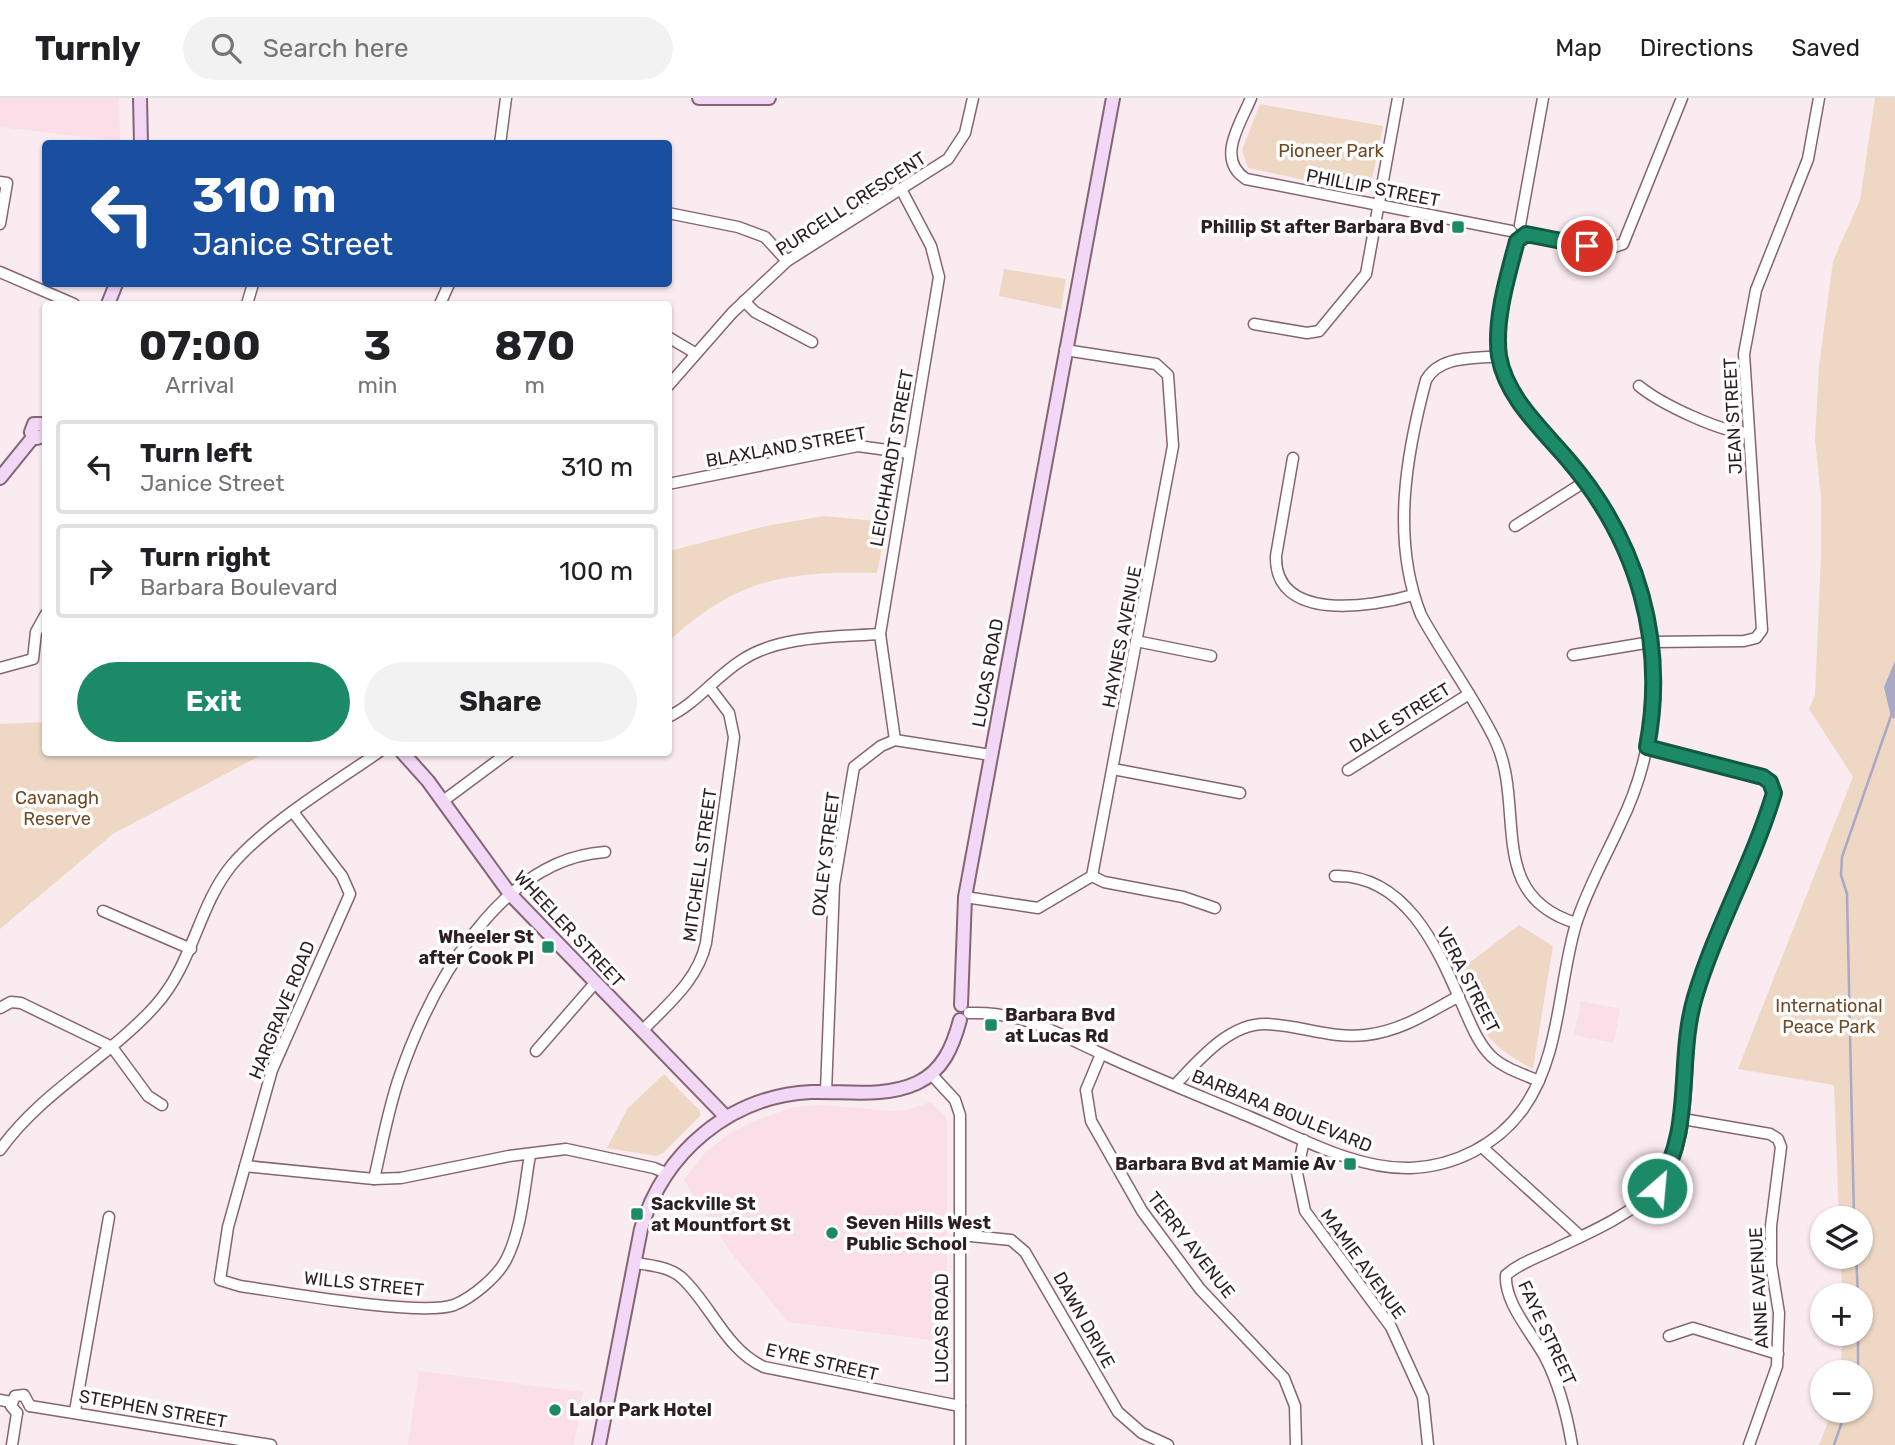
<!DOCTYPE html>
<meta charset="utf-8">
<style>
:root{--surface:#fff;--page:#f2f2f2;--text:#202124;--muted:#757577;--line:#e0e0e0;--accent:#1c8967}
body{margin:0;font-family:Rubik,sans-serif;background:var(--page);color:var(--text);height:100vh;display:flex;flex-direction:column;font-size:26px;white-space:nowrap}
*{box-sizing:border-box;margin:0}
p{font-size:23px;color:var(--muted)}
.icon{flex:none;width:38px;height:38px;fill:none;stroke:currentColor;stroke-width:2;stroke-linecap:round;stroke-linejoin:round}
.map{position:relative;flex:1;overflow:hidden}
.panel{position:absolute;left:42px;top:203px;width:630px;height:455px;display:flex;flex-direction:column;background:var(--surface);border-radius:7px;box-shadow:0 2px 5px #0004}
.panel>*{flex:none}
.guide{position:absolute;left:42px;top:42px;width:630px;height:147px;border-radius:7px;box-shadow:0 2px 5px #0004;background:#1a4fa0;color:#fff;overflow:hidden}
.controls{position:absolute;left:1810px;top:1108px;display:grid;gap:14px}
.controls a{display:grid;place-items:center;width:63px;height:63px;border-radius:50%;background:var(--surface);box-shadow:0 2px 5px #0004;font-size:35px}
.pin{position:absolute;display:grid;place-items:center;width:60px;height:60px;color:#fff;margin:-30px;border:4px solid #fff;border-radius:50%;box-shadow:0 2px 7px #0007}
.me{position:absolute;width:77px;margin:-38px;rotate:27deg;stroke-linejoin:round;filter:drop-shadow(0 0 5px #0008)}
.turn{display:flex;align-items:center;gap:24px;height:147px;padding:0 35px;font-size:32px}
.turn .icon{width:91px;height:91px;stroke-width:2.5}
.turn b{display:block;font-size:49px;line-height:60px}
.eta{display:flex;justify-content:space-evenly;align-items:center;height:119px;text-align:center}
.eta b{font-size:42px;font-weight:700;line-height:49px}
.action{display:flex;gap:14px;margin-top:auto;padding:14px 35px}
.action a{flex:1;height:80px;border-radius:42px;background:var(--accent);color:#fff;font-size:28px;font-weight:700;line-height:80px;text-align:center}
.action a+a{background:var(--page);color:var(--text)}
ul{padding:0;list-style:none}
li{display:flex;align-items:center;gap:21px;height:94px;margin:0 14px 10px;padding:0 21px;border:4px solid var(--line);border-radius:7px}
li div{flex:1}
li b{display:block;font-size:26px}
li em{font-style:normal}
header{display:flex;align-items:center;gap:42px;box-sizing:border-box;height:98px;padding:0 35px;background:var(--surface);border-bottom:2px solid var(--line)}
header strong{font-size:33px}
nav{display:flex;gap:38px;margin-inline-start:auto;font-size:24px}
.search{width:490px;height:63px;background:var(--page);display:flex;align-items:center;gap:18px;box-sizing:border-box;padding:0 24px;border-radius:38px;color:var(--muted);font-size:26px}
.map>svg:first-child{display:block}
.built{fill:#fadee8}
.green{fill:#eed8c4}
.water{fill:#a9a8c5}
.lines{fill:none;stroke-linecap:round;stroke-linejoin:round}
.stream{stroke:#a9a8c5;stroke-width:2.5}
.street-casing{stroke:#856571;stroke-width:13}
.secondary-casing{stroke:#856571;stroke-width:16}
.street{stroke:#fff;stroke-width:10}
.secondary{stroke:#f2d7f7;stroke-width:12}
.route-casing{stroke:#125943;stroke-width:18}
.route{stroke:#1c8967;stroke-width:12}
.poi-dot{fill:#1c8967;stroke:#fff;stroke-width:2.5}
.labels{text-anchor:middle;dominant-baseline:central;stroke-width:7;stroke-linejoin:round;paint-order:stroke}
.park-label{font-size:18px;fill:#6f4a25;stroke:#fff}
.street-label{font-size:18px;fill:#2d1f24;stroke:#fff}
.poi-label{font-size:18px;font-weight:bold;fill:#2d1f24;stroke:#fff;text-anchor:start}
</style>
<header>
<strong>Turnly</strong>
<div class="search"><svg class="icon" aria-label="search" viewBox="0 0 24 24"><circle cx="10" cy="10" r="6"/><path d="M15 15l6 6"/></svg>Search here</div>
<nav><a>Map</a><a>Directions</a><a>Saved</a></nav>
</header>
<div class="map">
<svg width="1895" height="1347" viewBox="0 0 1895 1347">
<rect width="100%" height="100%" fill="#faebf0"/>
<g class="built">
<path d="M0,0h119l1,43 -120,-14z"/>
<path d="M1581,903l39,8 -6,34 -40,-8z"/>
<path d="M930,1004l15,14 2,7v219l-159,-20 -58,-71 -46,-71 21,-27 23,-19 26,-13 40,-14 27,-2 70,6 17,-1z"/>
<path d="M419,1273l164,21 -9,53h-166z"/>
</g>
<g class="green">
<path d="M1875,0h20v604l-3,14 3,3v726h-76l13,-34 28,-1v-38h-19l1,-38h18v-39h-18l-1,-38 19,-1v-38h-21l-5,-133 -96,-16 115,-292 -44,-68 6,-14 6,-140v-58l-6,-57 4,-74 14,-105 27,-61z"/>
<path d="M1260,6l123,22 -13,63 -8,3 -114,-24 -6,-18z"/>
<path d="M1004,171l62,10 -5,30 -62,-13z"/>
<path d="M824,418l63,6 -10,51c-91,-2 -139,5 -208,68v-90l97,-25z"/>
<path d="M45,624l1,30 219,1 -152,81 -113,95v-205z"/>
<path d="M1519,827l34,21 -20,123c-53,-28 -53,-44 -77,-96z"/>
<path d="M664,976l36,37v5l-37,37 -7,3 -49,-8 20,-39z"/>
</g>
<path class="water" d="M1895,563v58l-4,-2 -7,-30z"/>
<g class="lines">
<g class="stream">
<path d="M1854,1120l-7,-324 -6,-19 1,-18 50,-144"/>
<path d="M1856,1158l2,39"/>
<path d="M1858,1236v38"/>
<path d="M1834,1347l12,-35"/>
</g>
<defs>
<g id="street">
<path d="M1251,0c-10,25 -36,61 -5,81l265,52"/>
<path d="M500,46l6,-46"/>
<path d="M0,84l7,1 -7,41"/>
<path d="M668,115l70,14 27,10 22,24"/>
<path d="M1520,127l23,-127"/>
<path d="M1526,136l82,15 15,-5 59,-146"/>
<path d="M0,174l74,32"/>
<path d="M744,203l11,11 57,30"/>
<path d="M247,206l6,-20"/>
<path d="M440,206l9,-20"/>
<path d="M1254,226l53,9 12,-2 47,-57 32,-176"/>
<path d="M668,239l27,16"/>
<path d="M1499,258c-25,3 -59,-1 -73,24 -20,75 -35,160 -5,235 23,42 53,82 74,125 32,67 -11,155 81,183"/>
<path d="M668,288l64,-73 55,-52 161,-102 17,-26 8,-35"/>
<path d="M1639,288c22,18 81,46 108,47"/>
<path d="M1293,360l-17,98c-2,67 96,51 137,39"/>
<path d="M668,386l190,-38 51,7"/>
<path d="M1515,428l71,-45"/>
<path d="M1136,543l75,15"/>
<path d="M1573,557l78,-13 93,-1 12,-3 6,-8 -18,-276 12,-64 52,-131 11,-61"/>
<path d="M0,570l33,-9 3,-27 10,-18"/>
<path d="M668,619c29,-14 47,-40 74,-57 38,-25 94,-23 138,-26"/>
<path d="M895,642l-15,-106 59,-357 -8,-31 -30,-57"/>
<path d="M1113,671l127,24"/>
<path d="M1348,672l121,-76"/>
<path d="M443,703l66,-49"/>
<path d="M293,714l49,64 8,18 -78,176 -44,157 -8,53 20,6c43,6 180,31 214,19 18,-7 43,-28 52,-45 16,-31 18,-71 24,-105"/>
<path d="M1092,778l12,6 79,15 32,11"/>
<path d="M1335,778c69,-2 102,70 125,124 9,19 16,41 31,56 12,12 32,18 48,25"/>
<path d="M965,799l73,11 54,-32 81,-430 -5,-71 -12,-11 -91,-14"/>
<path d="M103,813l88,38"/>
<path d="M0,910l11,-6 10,1 91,44 36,49 14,9"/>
<path d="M969,915c53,-2 85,19 131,40 49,23 100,43 150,64 49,20 106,53 161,51 44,-2 86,-23 112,-59 38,-53 35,-125 53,-185 11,-35 29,-66 44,-99 31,-63 41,-134 28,-204 -9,-51 -30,-99 -62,-140 -30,-38 -79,-75 -87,-126 -5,-35 9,-80 18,-114"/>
<path d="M642,933c26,-27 56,-51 64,-88l28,-206 -5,-24 -19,-25"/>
<path d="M536,953l59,-68"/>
<path d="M1101,956l-15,36 5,31 51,90 58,78 84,89 11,28 1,39"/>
<path d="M931,976l24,26 5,15v330"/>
<path d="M1175,987c23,-24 54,-62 91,-61 35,1 63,15 100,11 35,-4 62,-22 93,-39"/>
<path d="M826,994l8,-207 20,-118 27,-21 14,-6 96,15"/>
<path d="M1683,1021l87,15 8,5 3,8 -10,79v38l8,49 -2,53 -28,79"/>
<path d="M1304,1042l-7,33 8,38 86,116 32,70 5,48"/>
<path d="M1482,1049l97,88"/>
<path d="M0,1052c41,-58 107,-91 155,-144 38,-42 43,-99 76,-140 35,-42 102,-82 148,-114"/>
<path d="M245,1068l129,13 27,-1 108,-22 57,-7 88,19 12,5"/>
<path d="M374,1081c8,-34 14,-70 26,-104 31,-89 99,-216 205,-223"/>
<path d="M960,1137l51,5 14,12 93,160 24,21 26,12"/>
<path d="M635,1165c15,2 35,4 47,15 29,27 44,72 82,89l196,39"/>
<path d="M1669,1238l24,-8 85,26"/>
<path d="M0,1302l11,2"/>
<path d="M30,1308l241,39"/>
<path d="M75,1313l34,-194"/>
<path d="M17,1315l-6,-7 4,-10 9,-1 6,11"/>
<path d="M12,1347l5,-32"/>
<path d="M1572,1347c-5,-30 -13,-61 -27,-88 -13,-24 -41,-54 -39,-82 15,-13 33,-18 51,-27 32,-15 76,-34 100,-61 39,-43 24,-130 37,-185 16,-73 59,-137 80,-209l-4,-11 -7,-5 -116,-30"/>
</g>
<g id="secondary">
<path d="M140,0l1,46"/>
<path d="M699,0h70"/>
<path d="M108,206l8,-20"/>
<path d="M43,326h-9l-3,8 6,6 9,-4"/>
<path d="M0,380l34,-42"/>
<path d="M402,654l26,29 82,113 216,223"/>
<path d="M961,907l4,-108 148,-799"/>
<path d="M599,1347l42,-216c23,-77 89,-133 170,-137 35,-1 73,6 106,-9 26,-12 36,-37 43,-63"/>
</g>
</defs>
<use href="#street" class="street-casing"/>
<use href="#secondary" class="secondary-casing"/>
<use href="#street" class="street"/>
<use href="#secondary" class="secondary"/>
</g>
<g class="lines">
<defs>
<path id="route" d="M1587,148l-61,-12 -9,7c-9,34 -23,79 -18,115 7,42 44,74 70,105 69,81 98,181 78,286l116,30 7,5 4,11c-21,70 -58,134 -79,204 -19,64 0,132 -38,191"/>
</defs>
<use href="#route" class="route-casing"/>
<use href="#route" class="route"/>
</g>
<g class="poi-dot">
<rect x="1451" y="122" width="14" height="14" rx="3.5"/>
<rect x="541" y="842" width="14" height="14" rx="3.5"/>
<rect x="984" y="920" width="14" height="14" rx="3.5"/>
<rect x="1343" y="1059" width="14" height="14" rx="3.5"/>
<rect x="630" y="1109" width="14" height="14" rx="3.5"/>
<circle cx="832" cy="1135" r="7"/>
<circle cx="555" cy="1312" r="7"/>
</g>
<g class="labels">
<g class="park-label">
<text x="1331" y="53">Pioneer Park</text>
<text x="57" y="700">Cavanagh<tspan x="57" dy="21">Reserve</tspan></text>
<text x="1829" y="908">International<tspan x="1829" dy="21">Peace Park</tspan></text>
</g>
<g class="street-label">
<text transform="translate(1373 90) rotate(11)">PHILLIP STREET</text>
<text transform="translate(851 106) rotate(-33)">PURCELL CRESCENT</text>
<text transform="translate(1733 318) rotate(-93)">JEAN STREET</text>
<text transform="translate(786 349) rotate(-10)">BLAXLAND STREET</text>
<text transform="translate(892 360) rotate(-80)">LEICHHARDT STREET</text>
<text transform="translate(1122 539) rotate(-79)">HAYNES AVENUE</text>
<text transform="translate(988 575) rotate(-80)">LUCAS ROAD</text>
<text transform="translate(1400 620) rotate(-32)">DALE STREET</text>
<text transform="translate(826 756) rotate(-83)">OXLEY STREET</text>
<text transform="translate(700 767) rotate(-82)">MITCHELL STREET</text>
<text transform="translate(569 831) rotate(47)">WHEELER STREET</text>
<text transform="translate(1468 882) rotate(63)">VERA STREET</text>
<text transform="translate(282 912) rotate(-68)">HARGRAVE ROAD</text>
<text transform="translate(1282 1013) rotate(22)">BARBARA BOULEVARD</text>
<text transform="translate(1191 1147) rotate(52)">TERRY AVENUE</text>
<text transform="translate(1363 1166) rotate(54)">MAMIE AVENUE</text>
<text transform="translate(364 1186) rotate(6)">WILLS STREET</text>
<text transform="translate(1759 1190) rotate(-93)">ANNE AVENUE</text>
<text transform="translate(1084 1222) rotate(61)">DAWN DRIVE</text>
<text transform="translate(942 1230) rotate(-90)">LUCAS ROAD</text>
<text transform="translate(1547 1235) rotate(65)">FAYE STREET</text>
<text transform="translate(822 1264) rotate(13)">EYRE STREET</text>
<text transform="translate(153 1311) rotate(10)">STEPHEN STREET</text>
</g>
<g class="poi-label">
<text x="1444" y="129" text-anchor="end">Phillip St after Barbara Bvd</text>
<text x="534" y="839" text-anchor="end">Wheeler St<tspan x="534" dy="21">after Cook Pl</tspan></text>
<text x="1005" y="917">Barbara Bvd<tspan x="1005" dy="21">at Lucas Rd</tspan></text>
<text x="1336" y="1066" text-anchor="end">Barbara Bvd at Mamie Av</text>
<text x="651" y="1106">Sackville St<tspan x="651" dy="21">at Mountfort St</tspan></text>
<text x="846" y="1125">Seven Hills West<tspan x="846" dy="21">Public School</tspan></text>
<text x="569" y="1312">Lalor Park Hotel</text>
</g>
</g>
</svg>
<div class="controls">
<a><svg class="icon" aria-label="layers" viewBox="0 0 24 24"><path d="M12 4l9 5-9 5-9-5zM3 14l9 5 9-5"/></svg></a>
<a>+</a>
<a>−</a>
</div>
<div class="pin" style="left:1587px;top:148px;background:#d93025"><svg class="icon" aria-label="arrive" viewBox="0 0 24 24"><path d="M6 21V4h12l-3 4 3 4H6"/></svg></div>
<svg class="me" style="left:1657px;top:1090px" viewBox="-20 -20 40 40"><circle r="17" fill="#1c8967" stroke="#fff" stroke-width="3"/><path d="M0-11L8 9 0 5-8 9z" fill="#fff"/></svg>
<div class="guide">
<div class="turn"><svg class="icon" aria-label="left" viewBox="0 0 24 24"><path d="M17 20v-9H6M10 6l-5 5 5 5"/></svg><div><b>310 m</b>Janice Street</div></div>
</div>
<section class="panel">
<div class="eta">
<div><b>07:00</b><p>Arrival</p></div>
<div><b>3</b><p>min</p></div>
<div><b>870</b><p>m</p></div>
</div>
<ul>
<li><svg class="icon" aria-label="left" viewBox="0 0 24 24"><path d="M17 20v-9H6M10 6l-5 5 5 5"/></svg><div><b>Turn left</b><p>Janice Street</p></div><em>310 m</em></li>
<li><svg class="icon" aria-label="right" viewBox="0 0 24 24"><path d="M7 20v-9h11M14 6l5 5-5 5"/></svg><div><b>Turn right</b><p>Barbara Boulevard</p></div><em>100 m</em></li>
</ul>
<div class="action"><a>Exit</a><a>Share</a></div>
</section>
</div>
